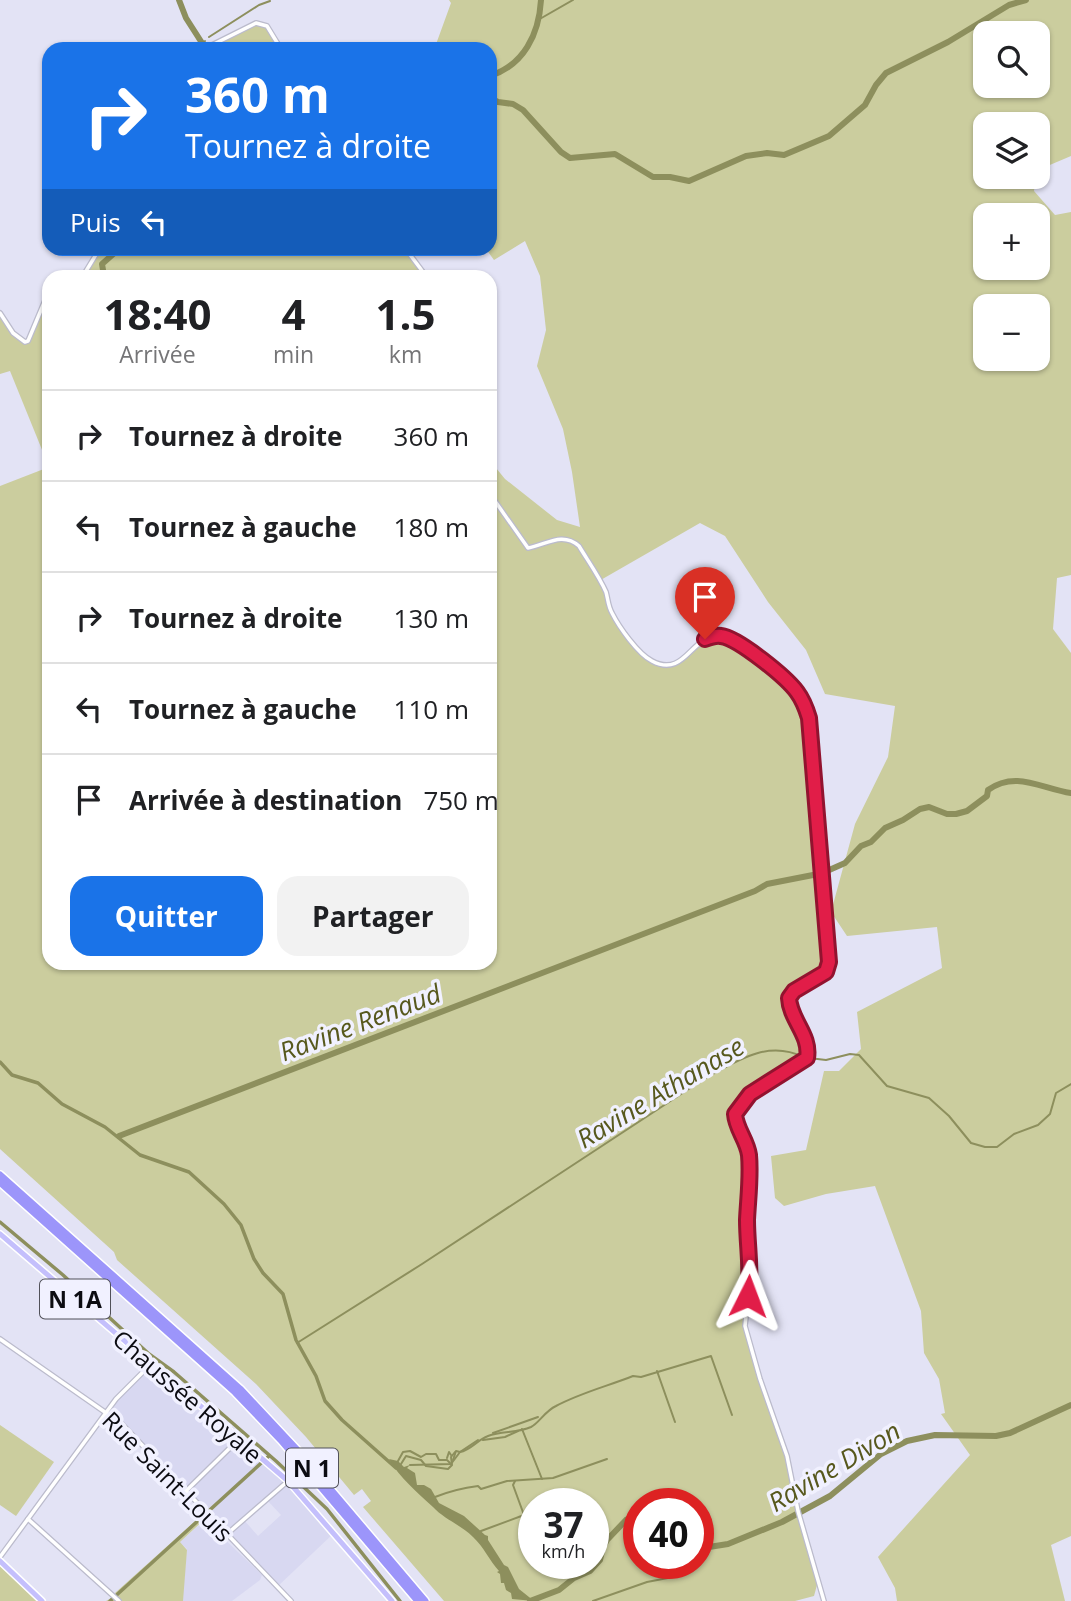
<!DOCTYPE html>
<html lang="fr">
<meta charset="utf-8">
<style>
:root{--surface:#fff;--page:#f2f2f2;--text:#202124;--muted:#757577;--line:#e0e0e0;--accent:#1a73e8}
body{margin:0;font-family:"Open Sans",sans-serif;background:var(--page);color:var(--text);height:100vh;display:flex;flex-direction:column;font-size:26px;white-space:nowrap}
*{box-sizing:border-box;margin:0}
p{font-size:23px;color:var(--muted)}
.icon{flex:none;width:38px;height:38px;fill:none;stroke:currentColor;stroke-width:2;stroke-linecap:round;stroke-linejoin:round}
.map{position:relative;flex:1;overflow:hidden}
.panel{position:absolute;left:42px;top:270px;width:455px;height:700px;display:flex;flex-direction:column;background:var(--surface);border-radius:21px;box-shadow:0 2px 5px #0004}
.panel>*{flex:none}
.top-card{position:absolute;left:42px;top:42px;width:455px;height:214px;border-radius:21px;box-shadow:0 2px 5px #0004;background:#1a73e8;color:#fff;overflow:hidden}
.tools{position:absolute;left:973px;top:21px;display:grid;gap:14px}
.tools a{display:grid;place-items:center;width:77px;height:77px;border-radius:14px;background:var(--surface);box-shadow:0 2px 5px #0004;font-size:35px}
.speed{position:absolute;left:518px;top:1488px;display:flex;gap:14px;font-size:35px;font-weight:700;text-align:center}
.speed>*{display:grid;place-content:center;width:91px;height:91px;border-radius:50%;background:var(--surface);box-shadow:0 2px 5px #0004;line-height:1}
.speed small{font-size:18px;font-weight:400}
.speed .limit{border:10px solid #d22;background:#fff;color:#111}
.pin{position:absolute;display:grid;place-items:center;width:60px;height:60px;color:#fff;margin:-72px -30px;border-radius:50% 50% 50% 0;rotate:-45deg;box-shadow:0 0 7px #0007}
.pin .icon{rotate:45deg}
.me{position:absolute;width:77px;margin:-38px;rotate:3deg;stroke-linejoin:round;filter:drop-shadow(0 0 5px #0008)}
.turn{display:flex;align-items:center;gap:24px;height:147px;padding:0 28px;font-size:32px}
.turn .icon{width:91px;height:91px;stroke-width:2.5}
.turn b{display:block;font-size:49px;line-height:60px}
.then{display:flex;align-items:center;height:66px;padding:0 28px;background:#0003;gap:14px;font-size:26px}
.eta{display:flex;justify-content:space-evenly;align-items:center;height:119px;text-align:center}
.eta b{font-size:42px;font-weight:700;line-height:49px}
.primary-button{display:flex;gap:14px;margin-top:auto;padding:14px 28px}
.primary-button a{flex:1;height:80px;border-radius:21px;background:var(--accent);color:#fff;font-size:28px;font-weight:700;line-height:80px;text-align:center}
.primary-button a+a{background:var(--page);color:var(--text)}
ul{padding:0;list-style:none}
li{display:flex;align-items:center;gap:21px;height:91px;padding:0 28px;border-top:2px solid var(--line)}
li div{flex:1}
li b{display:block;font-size:26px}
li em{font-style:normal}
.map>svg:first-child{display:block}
.built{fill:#d8d8f1;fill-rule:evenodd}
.green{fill:#cbcd9e;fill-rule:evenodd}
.water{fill:#8d8f5d}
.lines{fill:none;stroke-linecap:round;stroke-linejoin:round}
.stream{stroke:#8d8f5d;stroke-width:2}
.canal{stroke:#8d8f5d;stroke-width:3.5}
.river{stroke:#8d8f5d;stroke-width:6}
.minor-casing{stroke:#bbc;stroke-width:6}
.major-casing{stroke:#fff;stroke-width:8}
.highway-casing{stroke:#fff;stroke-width:10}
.minor{stroke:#fff;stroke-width:3.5}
.major{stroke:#c4bffc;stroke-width:5}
.highway{stroke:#9c95fa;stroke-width:7}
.route-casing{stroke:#92132f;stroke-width:18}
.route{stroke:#e11d48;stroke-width:12}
.labels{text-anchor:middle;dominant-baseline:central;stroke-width:7;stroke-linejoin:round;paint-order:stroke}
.shield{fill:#f1f1ff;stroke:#515159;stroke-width:2}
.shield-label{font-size:23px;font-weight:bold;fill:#0c0c12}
.street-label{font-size:24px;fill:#0c0c12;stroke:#f1f1ff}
.water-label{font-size:26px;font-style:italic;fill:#57581d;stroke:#f1f1ff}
</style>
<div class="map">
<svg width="1071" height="1601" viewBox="0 0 1071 1601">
<rect width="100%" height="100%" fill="#e3e3f5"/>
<g class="built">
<path d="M151,1364l137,117 46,52 -57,54 -155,-163 -16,-11 9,-14zM267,1500l14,15 -23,21 -14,-16z"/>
<path d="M207,1518l6,7v3l49,47 -2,5 -28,21h-50l5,-52 -7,-7z"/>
</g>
<g class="green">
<path d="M449,0h622v156l-33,14v-46h-53v53h51l-2,14 21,24 16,-3v363l-14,3 -4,51 18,24v883l-20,9 14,56h-168l-2,-13 -17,-31 92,-102 -29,-41 4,-1 -6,-34 -15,-26 -3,-42 -46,-125 -49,8 -42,12 -9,-8 -4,-42 35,-6 18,-79h15l22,-22 -4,-37 85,-44 -5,-41 -90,9 -16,-24 24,-88 33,-67 7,-51 -70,-12 -19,-44 -38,-48 -43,-66 -25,-13 -101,58 7,12 6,20 28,39 19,12 11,1 12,-4 28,-24 19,1 41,28 28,27 11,25 19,251 -38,26 -1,11 17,34 2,17 -58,37 -15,20 13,33 -1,102 4,19 -6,45 3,26 39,117 11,55 19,74 -3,11 -19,5h-351l-81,-94 8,-6 -9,-12 -8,6 -48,-58 -50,-53 -139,-124 -3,-8 -114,-103v-663l49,-19 -39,-96 -10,3v-61c8,12 14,26 28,28l21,-50v671h441v-517l7,6 -1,17 9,11 52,41 23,7 -8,-55 -9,-43 -26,-63 9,-36 -6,-54 -15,-35 -31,19 -8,-11 4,-1v-199h-57l2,-2 16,-44zM985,33h53v53h-53zM985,215h53v53h-53zM985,306h53v53h-53zM534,1503h59v60h-59zM639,1503h59v60h-59z"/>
<path d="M256,23l11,3 14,23h-77z"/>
<path d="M100,248l305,1 21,27h-343z"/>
<path d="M0,1425l54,37 -38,54 -16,-11z"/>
<path d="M203,1514l4,3 -27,25 7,8 -4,51h-77l11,-6 -2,-2z"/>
<path d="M0,1561l42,40h-42z"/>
</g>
<path class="water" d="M389,1459l9,2 6,6 6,-2 -3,3 8,5 2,12h7l7,4 8,14 25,13 21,19 3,1v4l16,25 4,2 11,22 15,12 -22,-2 -1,-6 -5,-3 -2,-7h-3l-1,-9 -3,-2 2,-1c-10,-11 -15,-24 -26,-34 -12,-12 -29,-18 -40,-30 -15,-14 -34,-30 -44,-48z"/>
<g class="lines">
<g class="stream">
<path d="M538,20l35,-20"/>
<path d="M209,37l50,-32 11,-4"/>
<path d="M202,45l3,-4"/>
<path d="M809,1058l17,2 24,-6 9,1 28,31 42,12 20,18 22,27 14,4h12l17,-13 24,-9 12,-11 6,-21 15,-9"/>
<path d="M297,1343l125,-79 282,-185c31,-17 63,-40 99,-22"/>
<path d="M657,1371l18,51"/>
<path d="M522,1429l20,50"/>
<path d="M493,1433l45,-16"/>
<path d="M483,1440l22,-3 13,-6"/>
<path d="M447,1458l2,-6 2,3"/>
<path d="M453,1460l3,-9 4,1 18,-12"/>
<path d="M398,1461l5,-9 7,-1 11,6 5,-3h10l3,6h8l3,3"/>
<path d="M401,1464l5,-8 15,4 5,6 22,3 4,-4 -1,-8 4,-5"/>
<path d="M410,1465l41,-1 9,-12c11,-2 17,-12 28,-16 14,-5 30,-3 43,-9 8,-4 14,-16 25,-21 24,-13 52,-20 77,-30l8,1 70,-21 21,59"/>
<path d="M435,1497c15,-6 27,-9 43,-11l3,3 26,-8 46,-3 54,-19"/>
<path d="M481,1531l43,-16 -11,-30 2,-4"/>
<path d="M593,1601l54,-19 26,-5 13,-9"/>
</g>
<g class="canal">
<path d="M0,1062l12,13 26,8 24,21 43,23 35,28 49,17 35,32 17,21 13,34 9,14 20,21 13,46 20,36 9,25 17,19 54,48"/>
<path d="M0,1222l63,53 86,79 25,18 102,89 51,48 73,92"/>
<path d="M110,1601l159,-145"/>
</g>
<g class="river">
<path d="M179,0l7,18 16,25 -3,6"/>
<path d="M490,76c34,-11 49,-42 51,-76"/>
<path d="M490,98l8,4 15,2 10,6 38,42 9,6 45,-4 38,23h17l19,4 57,-25 21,-3 17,2 45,-19 36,-31 11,-20 10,-12 62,-31 61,-37 17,-5"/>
<path d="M104,276l-2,-12 18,-16"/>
<path d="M827,871l18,-8 16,-17 10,-4 14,-14 18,-8 17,-11 9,-2 18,7h9l11,-3 20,-15 1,-6c28,-20 54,-1 83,3"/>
<path d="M119,1136l636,-245 12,-7 46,-9"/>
<path d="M698,1544l11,3 19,-3 54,-22 48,-26 51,-42 26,-13 28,-6 61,1 14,-3 61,-28"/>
<path d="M530,1601l29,-11 15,-12 16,-7 10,-11 3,-13 4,-7 19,-20 13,-7"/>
</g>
<defs>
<g id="minor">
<path d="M204,49l52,-26 11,3 14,23"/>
<path d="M405,248l21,28"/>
<path d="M83,276l17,-28"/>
<path d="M0,313l13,20 12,9 3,-1 21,-50"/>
<path d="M490,494l38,54c18,-3 34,-17 51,-2 9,15 20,30 27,46 2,7 2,14 6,21 7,14 26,41 40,48 30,16 38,-19 59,-24 22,-6 75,39 87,56 6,8 8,16 11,25l20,249 -3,5 -32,19 -5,7c0,22 20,37 19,59l-58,37 -13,15 -2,9 14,38 -2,93 4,19 -6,58 15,53 27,77 11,55 26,90"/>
<path d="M0,1339l122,85 169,177"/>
<path d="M186,1491l53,-52"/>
<path d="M28,1519l91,82"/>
<path d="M227,1534l61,-53"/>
<path d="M0,1557l116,-158 35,-35"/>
</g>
<g id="major">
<path d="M0,1234l288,247 104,120"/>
<path d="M0,1561l42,40"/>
</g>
<g id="highway">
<path d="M0,1175l240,214 57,61 128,151"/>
<path d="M0,1182l235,210 46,48 137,161"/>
</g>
</defs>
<use href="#minor" class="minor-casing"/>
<use href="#major" class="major-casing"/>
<use href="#highway" class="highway-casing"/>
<use href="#minor" class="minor"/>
<use href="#major" class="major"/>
<use href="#highway" class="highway"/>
</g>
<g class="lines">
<defs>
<path id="route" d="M705,639c5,-2 10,-4 16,-3 17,2 65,41 76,56 6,8 9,16 12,26l20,244 -3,10 -32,19 -5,7c1,22 22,37 18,60l-57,36 -15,20c1,15 12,26 14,41 2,21 -1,44 -2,65 0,26 5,51 1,76"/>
</defs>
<use href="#route" class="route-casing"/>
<use href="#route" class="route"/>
</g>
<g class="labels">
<g class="shield">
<rect x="40" y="1279.5" width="70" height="39" rx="5"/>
<rect x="286" y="1448.5" width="52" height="39" rx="5"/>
</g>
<g class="shield-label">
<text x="75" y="1299">N 1A</text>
<text x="312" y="1468">N 1</text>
</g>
<g class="street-label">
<text transform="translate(188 1396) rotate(41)">Chaussée Royale</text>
<text transform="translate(168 1476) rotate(45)">Rue Saint-Louis</text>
</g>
<g class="water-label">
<text transform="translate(360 1022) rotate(-21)">Ravine Renaud</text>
<text transform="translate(660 1092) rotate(-31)">Ravine Athanase</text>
<text transform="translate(834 1466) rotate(-31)">Ravine Divon</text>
</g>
</g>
</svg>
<div class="tools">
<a><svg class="icon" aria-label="search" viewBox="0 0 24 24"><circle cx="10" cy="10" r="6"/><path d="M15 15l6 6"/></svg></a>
<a><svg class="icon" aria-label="layers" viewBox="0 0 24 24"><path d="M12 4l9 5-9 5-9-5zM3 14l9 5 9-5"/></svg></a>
<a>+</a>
<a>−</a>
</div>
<div class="speed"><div>37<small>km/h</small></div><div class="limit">40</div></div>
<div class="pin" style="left:705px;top:639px;background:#d93025"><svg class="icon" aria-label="arrive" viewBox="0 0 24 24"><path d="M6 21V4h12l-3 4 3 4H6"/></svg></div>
<svg class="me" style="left:748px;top:1296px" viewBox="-20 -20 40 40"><path d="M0-17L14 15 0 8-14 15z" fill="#e11d48" stroke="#fff" stroke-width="4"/></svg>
<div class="top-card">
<div class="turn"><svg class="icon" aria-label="right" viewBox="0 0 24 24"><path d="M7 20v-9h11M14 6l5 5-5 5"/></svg><div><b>360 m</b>Tournez à droite</div></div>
<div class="then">Puis<svg class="icon" aria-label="left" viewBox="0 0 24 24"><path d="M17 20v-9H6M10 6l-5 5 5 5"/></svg></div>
</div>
<section class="panel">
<div class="eta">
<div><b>18:40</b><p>Arrivée</p></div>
<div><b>4</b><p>min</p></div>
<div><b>1.5</b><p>km</p></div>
</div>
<ul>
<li><svg class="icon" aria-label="right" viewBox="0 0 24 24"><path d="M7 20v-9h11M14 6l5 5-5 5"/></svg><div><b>Tournez à droite</b></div><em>360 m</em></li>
<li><svg class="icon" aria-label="left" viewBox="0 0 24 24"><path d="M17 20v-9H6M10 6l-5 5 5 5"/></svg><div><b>Tournez à gauche</b></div><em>180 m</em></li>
<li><svg class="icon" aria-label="right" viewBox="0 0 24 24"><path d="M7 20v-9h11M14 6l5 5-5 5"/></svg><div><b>Tournez à droite</b></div><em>130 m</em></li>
<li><svg class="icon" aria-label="left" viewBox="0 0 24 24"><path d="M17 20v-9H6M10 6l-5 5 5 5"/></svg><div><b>Tournez à gauche</b></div><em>110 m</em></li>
<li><svg class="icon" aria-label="arrive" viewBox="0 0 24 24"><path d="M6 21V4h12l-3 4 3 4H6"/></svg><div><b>Arrivée à destination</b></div><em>750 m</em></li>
</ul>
<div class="primary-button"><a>Quitter</a><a>Partager</a></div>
</section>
</div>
